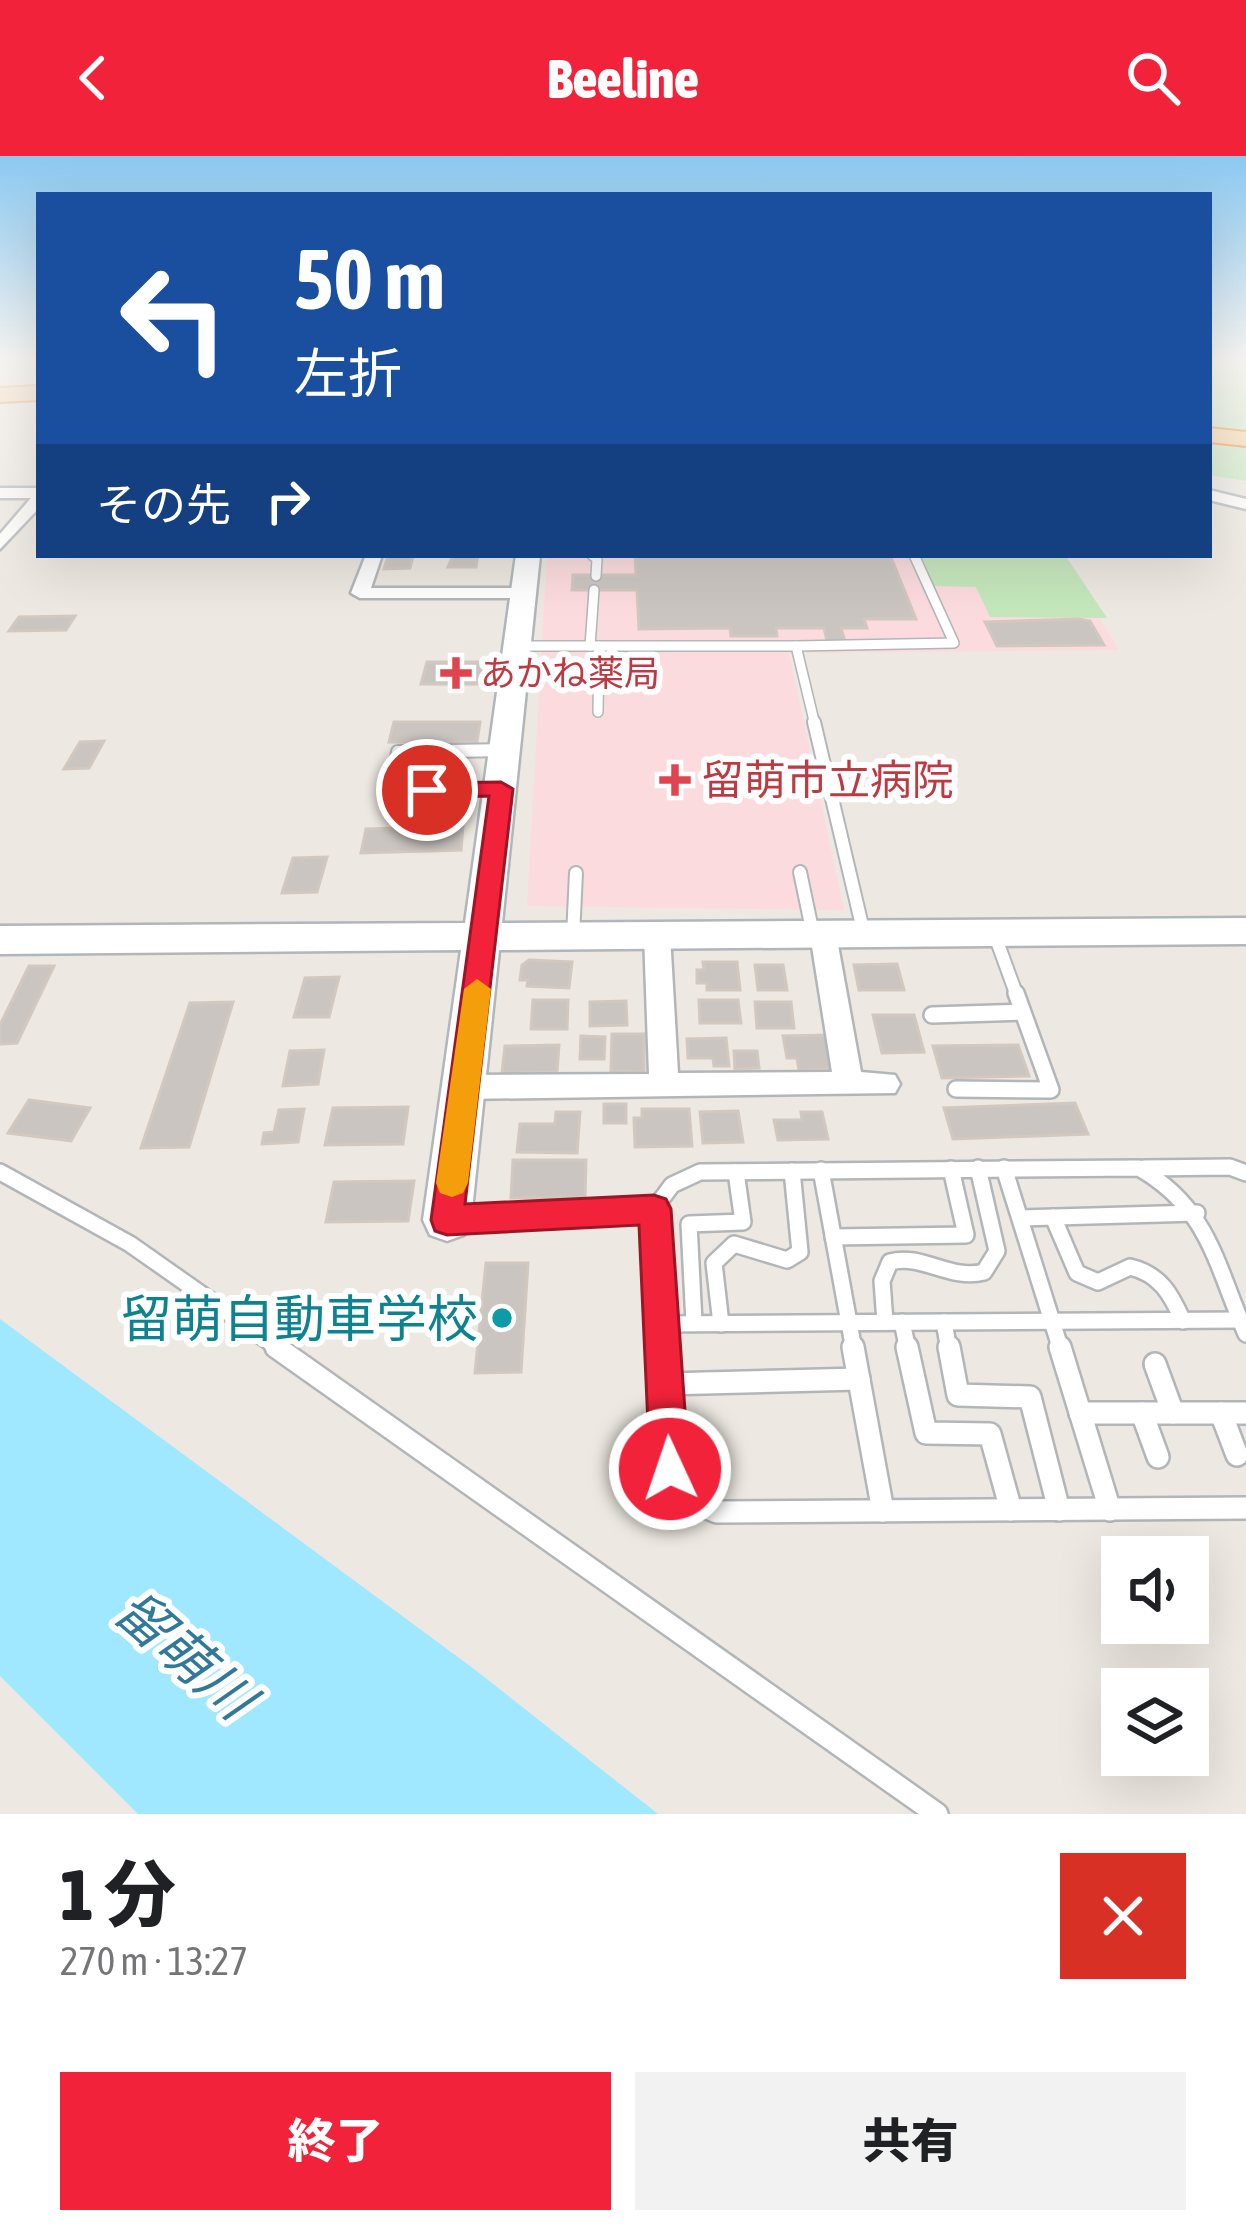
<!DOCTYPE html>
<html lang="ja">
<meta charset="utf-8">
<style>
:root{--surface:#fff;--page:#f2f2f2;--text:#202124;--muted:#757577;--accent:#f2223a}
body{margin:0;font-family:"Asap Condensed","Noto Sans JP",sans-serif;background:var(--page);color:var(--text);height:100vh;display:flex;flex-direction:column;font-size:45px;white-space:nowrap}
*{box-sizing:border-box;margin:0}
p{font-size:39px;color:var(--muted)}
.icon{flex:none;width:66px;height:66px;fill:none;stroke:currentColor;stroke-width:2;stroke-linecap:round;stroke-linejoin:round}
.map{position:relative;height:1658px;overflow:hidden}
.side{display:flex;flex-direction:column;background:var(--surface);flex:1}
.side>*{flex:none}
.guide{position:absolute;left:36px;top:36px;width:1176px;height:366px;border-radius:0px;box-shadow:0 12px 48px #0002;background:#1a4fa0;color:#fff;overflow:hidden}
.tools{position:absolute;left:1101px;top:1380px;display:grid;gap:24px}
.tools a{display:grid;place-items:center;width:108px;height:108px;border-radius:0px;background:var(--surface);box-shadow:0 12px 48px #0002;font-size:60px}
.pin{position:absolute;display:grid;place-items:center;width:102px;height:102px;color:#fff;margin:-51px;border:6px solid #fff;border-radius:50%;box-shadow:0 3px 12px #0007}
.me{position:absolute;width:132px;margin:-66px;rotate:357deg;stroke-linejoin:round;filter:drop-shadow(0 0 9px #0008)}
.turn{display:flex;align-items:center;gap:42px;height:252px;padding:0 60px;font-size:54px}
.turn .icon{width:156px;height:156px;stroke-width:2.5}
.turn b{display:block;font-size:84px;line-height:102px}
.then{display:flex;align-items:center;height:114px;padding:0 60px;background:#0003;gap:24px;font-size:45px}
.round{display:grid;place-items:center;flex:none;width:126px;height:126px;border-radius:0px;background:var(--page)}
.summary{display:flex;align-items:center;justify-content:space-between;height:204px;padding:0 60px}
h1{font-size:72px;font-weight:800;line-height:90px}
.cta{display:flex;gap:24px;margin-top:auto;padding:24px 60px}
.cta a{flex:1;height:138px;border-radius:0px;background:var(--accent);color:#fff;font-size:48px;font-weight:800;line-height:138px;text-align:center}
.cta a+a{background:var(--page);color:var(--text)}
header{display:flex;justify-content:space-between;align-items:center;height:156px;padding:0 60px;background:var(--accent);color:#fff;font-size:54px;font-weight:800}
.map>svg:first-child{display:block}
.medical{fill:#fcdbde}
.green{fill:#c4e7bb}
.water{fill:#9fe8ff}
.building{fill:#cac5c0;stroke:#d2c8bf;stroke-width:3}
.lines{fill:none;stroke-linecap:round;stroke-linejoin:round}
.lane-far3-casing{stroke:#b2b6b9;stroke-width:12}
.lane-far2-casing{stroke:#b2b6b9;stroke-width:16}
.lane-far1-casing{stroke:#b2b6b9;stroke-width:20}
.lane-casing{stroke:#b2b6b9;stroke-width:26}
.street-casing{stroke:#b2b6b9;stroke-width:5}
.secondary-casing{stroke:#b0b6ba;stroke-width:5}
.highway-casing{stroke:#ee7500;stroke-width:4}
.lane-far3{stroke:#fff;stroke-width:9}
.lane-far2{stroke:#fff;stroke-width:12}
.lane-far1{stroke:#fff;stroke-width:15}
.lane{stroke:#fff;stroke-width:21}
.street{fill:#fff;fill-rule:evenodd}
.secondary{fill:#fff;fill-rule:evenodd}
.highway{fill:#ffc986;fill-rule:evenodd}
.route{fill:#f2223a;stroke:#9d1626;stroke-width:3}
.slow{fill:#f59e0b}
.health-dot{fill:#e0444e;stroke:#fff;stroke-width:4.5}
.culture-dot{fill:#0f9aa8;stroke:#fff;stroke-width:4.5}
.labels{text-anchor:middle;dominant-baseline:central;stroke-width:12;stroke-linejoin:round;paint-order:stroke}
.far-health-label{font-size:36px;fill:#be3a42;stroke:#fff;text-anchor:start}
.health-label{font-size:42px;fill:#be3a42;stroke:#fff;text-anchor:start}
.near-culture-label{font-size:51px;fill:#0d838f;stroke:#fff;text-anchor:end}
.near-water-label{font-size:54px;font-style:italic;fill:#31799a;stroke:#fff}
</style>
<header><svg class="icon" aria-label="back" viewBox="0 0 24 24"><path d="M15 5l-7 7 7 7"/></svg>Beeline<svg class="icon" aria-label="search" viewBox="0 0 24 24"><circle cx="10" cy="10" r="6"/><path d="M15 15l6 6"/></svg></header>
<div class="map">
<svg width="1246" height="1658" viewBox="0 0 1246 1658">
<rect width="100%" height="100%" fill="#ede8e1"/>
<path class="medical" d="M547,399h512l60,95 -330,3 55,257 -317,-4z"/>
<g class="green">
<path d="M1209,204h37v121l-37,-6z"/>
<path d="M921,399h144l42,63 -117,-1 -14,-30 -43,-1z"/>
</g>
<path class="water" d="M0,1163l474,350 184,145h-520l-138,-138z"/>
<g class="building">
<path d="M453,399h25l-2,12h-28z"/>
<path d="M635,399h255l26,64h-52l3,9h-26l4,13h-18l-3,-13h-48l1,8h-46l-1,-8 -91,1 -2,-39h-65l1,-15h63z"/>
<path d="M388,400h25l-3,12 -26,1z"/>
<path d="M75,460l-9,14 -57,1 10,-14z"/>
<path d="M1078,463l12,2 14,24 -107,1 -12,-24z"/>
<path d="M427,506h64l-4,22h-66z"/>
<path d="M394,566h86l-3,20h-88z"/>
<path d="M104,585l-15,27 -25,1 16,-27z"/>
<path d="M408,605h57l-3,19 -60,7z"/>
<path d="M463,670l-2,24 -100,3 5,-24z"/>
<path d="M327,701l-10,35 -35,1 11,-35z"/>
<path d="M529,804l43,2 -3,26 -42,-2 1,-6h-8l2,-15z"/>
<path d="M703,806h34l3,28h-33v-7h-10v-13h7z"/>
<path d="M897,808l7,26h-45l-5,-25z"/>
<path d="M755,809h28l4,25h-29z"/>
<path d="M29,810h25l-37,77 -17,1v-19z"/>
<path d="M339,821l-10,40h-35l11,-39z"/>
<path d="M533,844h35l-1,29h-36z"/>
<path d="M699,844h39l3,23h-41z"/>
<path d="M626,845l1,24 -37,1v-24z"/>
<path d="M233,846l-44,145 -48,1 49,-145z"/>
<path d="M755,846h36l3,26h-37z"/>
<path d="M873,859h41l10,37 -42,1z"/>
<path d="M612,878h32v38l-33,-1z"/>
<path d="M828,879l7,34 -36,1 -2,-12h-10l-4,-22z"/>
<path d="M581,880l24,1 -1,22h-24z"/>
<path d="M726,882l3,28h-15l-1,-8h-25l-1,-19z"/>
<path d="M559,889l-2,27 -55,1 3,-27z"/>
<path d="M1018,889l11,31 -87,2 -9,-32z"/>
<path d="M324,894l-6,34 -35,2 7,-35z"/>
<path d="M734,895h23l2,17 -24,1z"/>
<path d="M29,944l61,8 -19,33 -63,-8z"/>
<path d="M1075,947l13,31 -135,5 -9,-31z"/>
<rect x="604" y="948" width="22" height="19"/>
<path d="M408,951l-5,37 -78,1 8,-37z"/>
<path d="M304,953l-6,33 -36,2 2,-11 10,-1 5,-22z"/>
<path d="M642,953h47l3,37 -57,1 -1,-29h8z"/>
<path d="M738,955l5,31 -40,1 -3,-31z"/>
<path d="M556,956h24l-3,41 -60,-1 3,-28h35z"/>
<path d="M801,956h21l6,27 -50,1 -4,-20h28z"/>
<path d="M513,1004h73l-1,37 -74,1z"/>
<path d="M414,1025l-6,40 -82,1 8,-40z"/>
<path d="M486,1107h42l-7,109 -46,1z"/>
</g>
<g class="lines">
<defs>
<g id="lane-far3">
<path d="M592,399l5,4 -1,17"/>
<path d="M517,490h279l19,79"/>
<path d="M590,490l4,-56"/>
<path d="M796,490l158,-3 -40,-88"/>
<path d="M598,556l1,-66"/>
</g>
<g id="lane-far2">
<path d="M814,566l50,212"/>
<path d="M782,628l46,-1"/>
<path d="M501,633l-111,1 8,-38 108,-2"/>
<path d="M800,716l13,62"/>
<path d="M994,777l23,63"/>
<path d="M573,780l3,-63"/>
</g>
<g id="lane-far1">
<path d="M932,859l90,-3"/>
<path d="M956,933l95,1 -35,-97"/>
<path d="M1004,1012l57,182"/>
<path d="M1144,1012l86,-1 16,6"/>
<path d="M821,1014l33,180"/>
<path d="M0,1016l130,72 151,106"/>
<path d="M1053,1061l24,56 21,9 32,-15c30,7 41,27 53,54"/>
<path d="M1020,1062l177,-5"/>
<path d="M456,1064l198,-11"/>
<path d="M833,1081l133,-2 -15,-66"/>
<path d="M885,1166l-3,-41 8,-19c32,-9 60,19 94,10l13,-21 -19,-83"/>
<path d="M902,1166l6,28"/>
<path d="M944,1166l5,28"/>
<path d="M694,1167l-5,-99 54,-2 -7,-50"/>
<path d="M662,1168l578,-4"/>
<path d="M721,1168l-7,-61 20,-19 53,16 13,-8 -8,-81"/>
<path d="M663,1194l-9,-141 18,-24 28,-13 439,-4c70,40 77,97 107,166"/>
</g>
<g id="lane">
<path d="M276,1191l661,467"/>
<path d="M663,1191l7,122 20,32 27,11 529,-4"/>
<path d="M853,1191l30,164"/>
<path d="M907,1191l19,86 64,1 21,76"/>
<path d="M949,1191l9,48 72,2 29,113"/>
<path d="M1060,1191l50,163"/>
<path d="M1155,1208l18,49"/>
<path d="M665,1228l194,-5"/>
<path d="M1080,1257h166"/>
<path d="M1142,1257l16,44"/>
<path d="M1221,1257l16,42"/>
</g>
<g id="street">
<path d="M0,332h39v20l-39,41v-15l31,-36h-31z"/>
<path d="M1209,334l37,9v10l-37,-9z"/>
<path d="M366,399h16l-11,33h152l9,5 -9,5h-163l-9,-5z"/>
<path d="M823,769l13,9 25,138 34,3 5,9 -5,9 -430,6 -10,-3 -5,-9 5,-9 10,-3 184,-1 -5,-139 13,-9 13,9 8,138 154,-1 -22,-138z"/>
</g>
<path id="secondary" d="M516,399h24l-38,368 744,-5v26l-747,6 -28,270 -7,15 -17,6 -17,-6 -7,-15 38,-270 -461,4v-28l465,-3z"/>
<g id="highway">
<path d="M39,230v14l-39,2v-14z"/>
<path d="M1209,272l37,4v14l-37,-4z"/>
</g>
</defs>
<use href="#lane-far3" class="lane-far3-casing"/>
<use href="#lane-far2" class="lane-far2-casing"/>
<use href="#lane-far1" class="lane-far1-casing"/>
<use href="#lane" class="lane-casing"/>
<use href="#street" class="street-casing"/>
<use href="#secondary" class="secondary-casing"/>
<use href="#highway" class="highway-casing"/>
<use href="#lane-far3" class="lane-far3"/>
<use href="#lane-far2" class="lane-far2"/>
<use href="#lane-far1" class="lane-far1"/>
<use href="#lane" class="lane"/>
<use href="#street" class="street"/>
<use href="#secondary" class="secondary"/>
<use href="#highway" class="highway"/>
</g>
<linearGradient id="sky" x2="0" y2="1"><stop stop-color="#8bc9f1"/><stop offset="0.47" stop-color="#f7f5f2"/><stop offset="1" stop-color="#f7f5f2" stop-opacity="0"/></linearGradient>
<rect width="1246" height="436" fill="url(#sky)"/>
<path class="route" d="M501,626l12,7 -48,415 189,-9 12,4 5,10 18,260 -6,14 -13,6 -14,-6 -6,-14 -11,-244 -192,10 -12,-4 -4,-11 58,-424 -62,1 -11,-7 11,-7z"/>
<path class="slow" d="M477,823l14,10 -23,194 -5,10 -11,4 -12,-4 -4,-10 28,-194z"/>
<g class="health-dot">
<path d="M450 499h12v12h12v12h-12v12h-12v-12h-12v-12h12z"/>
<path d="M669 606h12v12h12v12h-12v12h-12v-12h-12v-12h12z"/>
</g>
<circle class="culture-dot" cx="502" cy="1162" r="12"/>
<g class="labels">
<g class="far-health-label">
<text x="480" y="517">あかね薬局</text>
</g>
<g class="health-label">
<text x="702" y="624">留萌市立病院</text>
</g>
<g class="near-culture-label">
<text x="478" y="1162">留萌自動車学校</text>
</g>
<g class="near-water-label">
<text transform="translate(185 1498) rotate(41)">留萌川</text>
</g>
</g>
</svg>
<div class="tools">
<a><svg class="icon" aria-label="sound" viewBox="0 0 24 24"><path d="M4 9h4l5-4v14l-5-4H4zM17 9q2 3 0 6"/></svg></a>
<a><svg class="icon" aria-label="layers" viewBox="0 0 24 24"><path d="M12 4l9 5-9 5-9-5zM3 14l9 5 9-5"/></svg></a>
</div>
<div class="pin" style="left:427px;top:634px;background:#d93025"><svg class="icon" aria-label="arrive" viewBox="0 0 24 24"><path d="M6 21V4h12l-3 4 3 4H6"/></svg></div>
<svg class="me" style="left:670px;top:1313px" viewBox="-20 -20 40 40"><circle r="17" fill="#f2223a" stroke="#fff" stroke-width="3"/><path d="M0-11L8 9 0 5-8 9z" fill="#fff"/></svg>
<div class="guide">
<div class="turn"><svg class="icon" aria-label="left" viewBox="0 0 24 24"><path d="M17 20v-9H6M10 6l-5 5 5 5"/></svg><div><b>50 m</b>左折</div></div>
<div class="then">その先<svg class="icon" aria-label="right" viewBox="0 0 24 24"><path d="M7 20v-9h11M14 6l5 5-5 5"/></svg></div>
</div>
</div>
<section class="side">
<div class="summary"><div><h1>1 分</h1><p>270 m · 13:27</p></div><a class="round" style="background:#d93025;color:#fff"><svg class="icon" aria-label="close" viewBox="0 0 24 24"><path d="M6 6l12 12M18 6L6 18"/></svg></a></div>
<div class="cta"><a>終了</a><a>共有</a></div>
</section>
